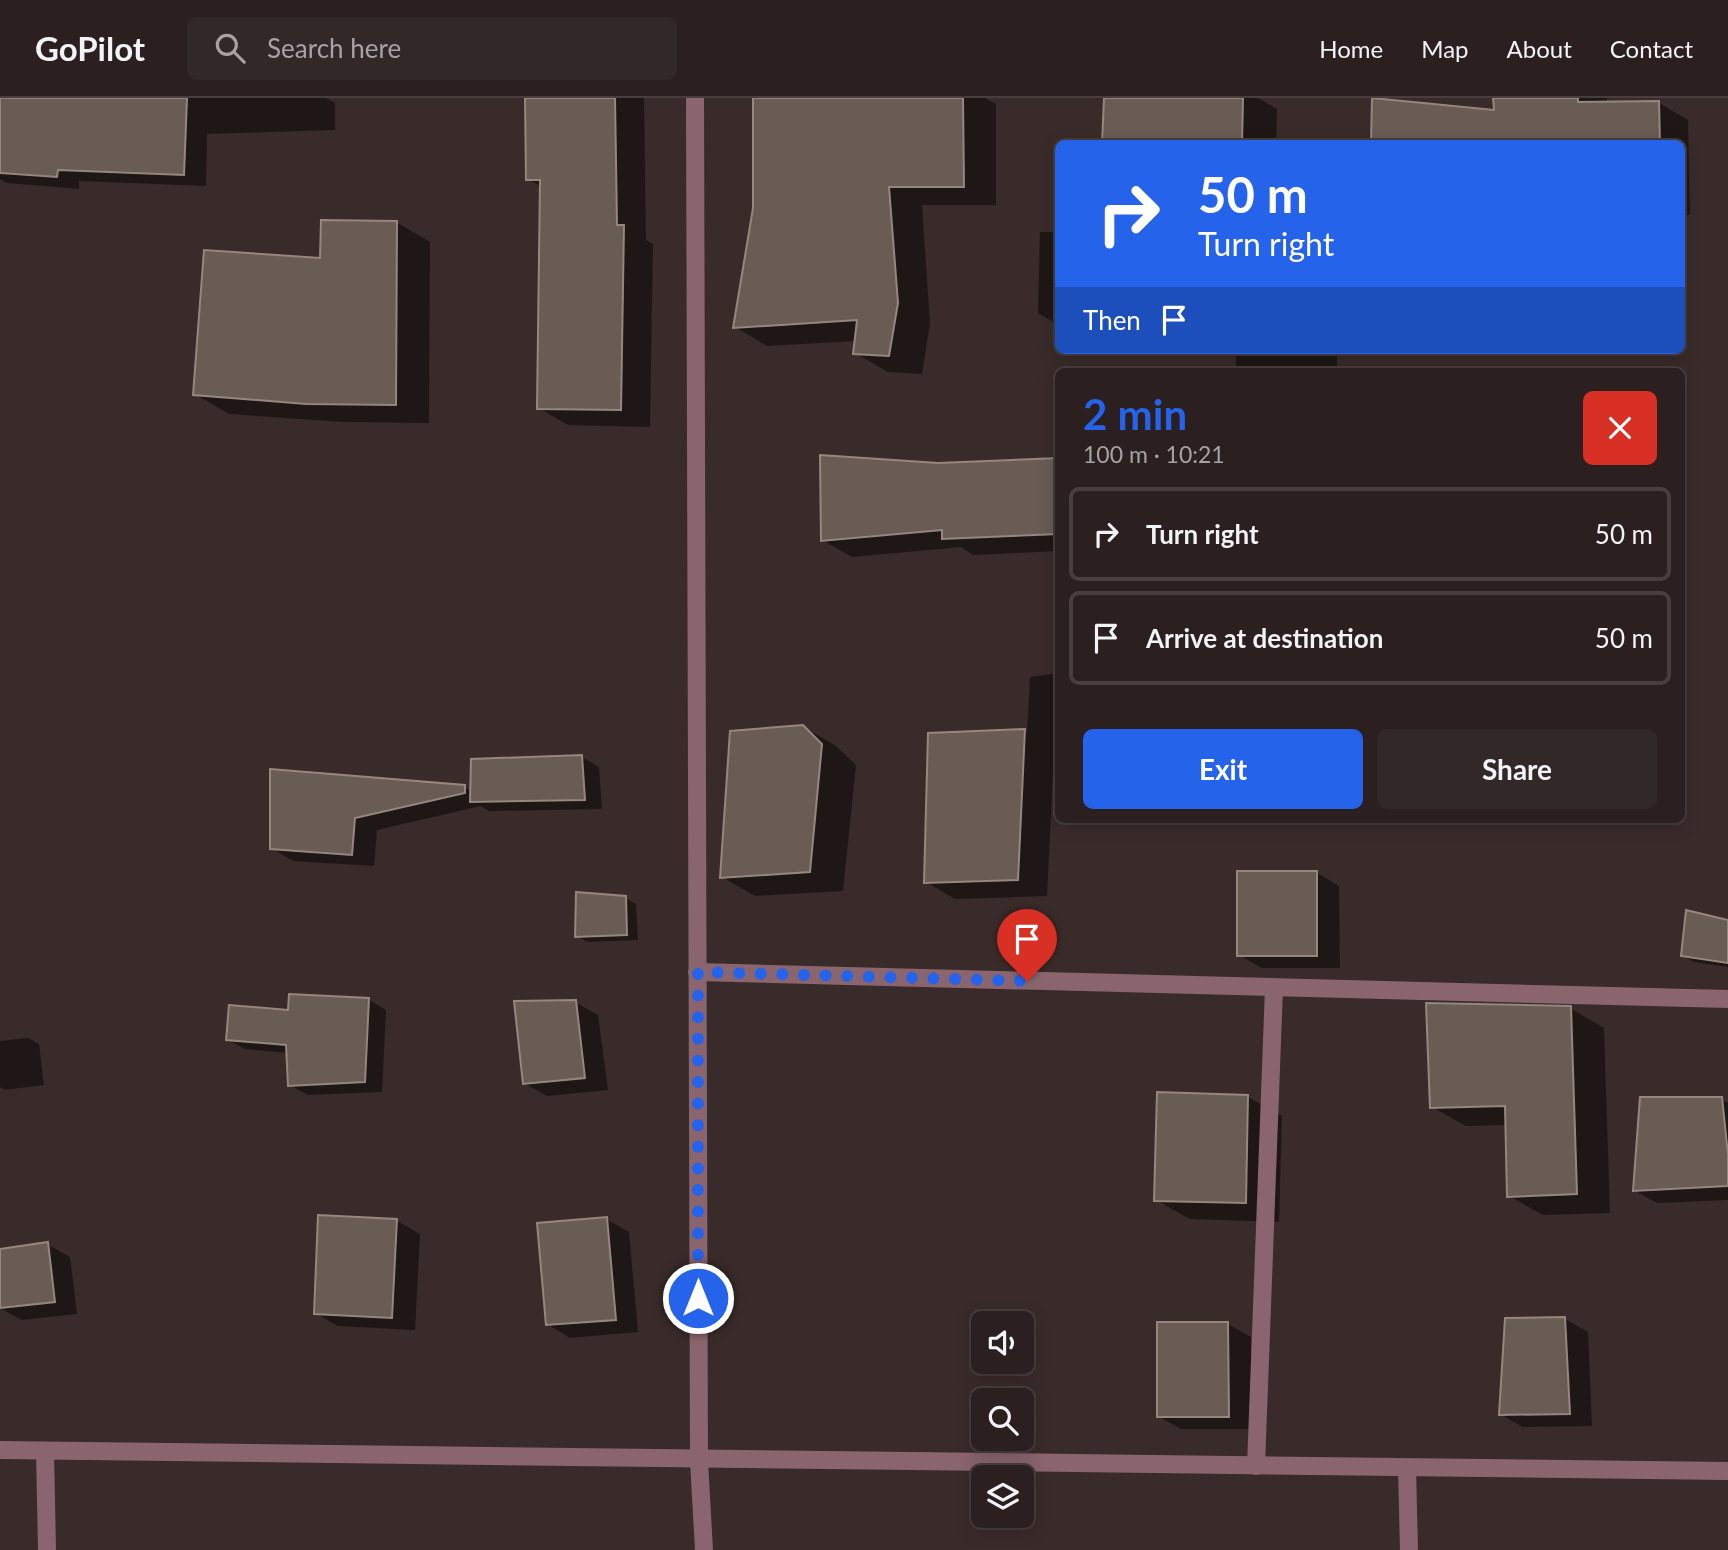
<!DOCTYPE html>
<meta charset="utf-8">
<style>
:root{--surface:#2b201f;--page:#332828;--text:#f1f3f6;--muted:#a6a3a4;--line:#473e3d;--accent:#2563eb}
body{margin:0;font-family:Lato,sans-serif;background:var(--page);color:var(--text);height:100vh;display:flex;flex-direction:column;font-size:26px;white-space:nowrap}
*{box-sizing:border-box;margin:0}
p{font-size:23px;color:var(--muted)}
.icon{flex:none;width:38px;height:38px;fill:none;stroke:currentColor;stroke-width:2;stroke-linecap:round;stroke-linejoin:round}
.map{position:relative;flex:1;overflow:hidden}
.drawer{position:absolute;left:1055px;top:270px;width:630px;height:455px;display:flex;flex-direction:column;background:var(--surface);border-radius:10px;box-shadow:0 4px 18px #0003,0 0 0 2px var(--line)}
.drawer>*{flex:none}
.guide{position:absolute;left:1055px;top:42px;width:630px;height:214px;border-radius:10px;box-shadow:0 4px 18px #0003,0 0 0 2px var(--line);background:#2563eb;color:#fff;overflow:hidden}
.fabs{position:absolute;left:971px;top:1213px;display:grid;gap:14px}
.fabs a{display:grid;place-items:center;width:63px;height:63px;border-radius:10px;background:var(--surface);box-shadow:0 4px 18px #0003,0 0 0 2px var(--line);font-size:35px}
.pin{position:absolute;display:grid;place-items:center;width:60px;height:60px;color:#fff;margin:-72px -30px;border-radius:50% 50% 50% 0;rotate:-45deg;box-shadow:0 0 7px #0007}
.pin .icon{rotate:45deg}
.me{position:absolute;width:77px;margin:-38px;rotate:0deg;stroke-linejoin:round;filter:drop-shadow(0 0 5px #0008)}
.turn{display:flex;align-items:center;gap:24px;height:147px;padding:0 28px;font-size:32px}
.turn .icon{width:91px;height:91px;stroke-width:2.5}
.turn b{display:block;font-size:49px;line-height:60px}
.then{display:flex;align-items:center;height:66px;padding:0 28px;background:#0003;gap:14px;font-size:26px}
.round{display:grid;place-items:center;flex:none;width:74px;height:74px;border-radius:10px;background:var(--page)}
.headline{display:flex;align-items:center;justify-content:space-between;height:119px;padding:0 28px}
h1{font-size:42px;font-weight:700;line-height:52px;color:var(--accent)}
.button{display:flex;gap:14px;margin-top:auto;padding:14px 28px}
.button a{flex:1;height:80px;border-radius:10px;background:var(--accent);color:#fff;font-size:28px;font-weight:700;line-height:80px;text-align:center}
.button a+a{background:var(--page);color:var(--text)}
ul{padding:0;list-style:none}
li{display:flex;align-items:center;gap:21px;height:94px;margin:0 14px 10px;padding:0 14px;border:4px solid var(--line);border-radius:10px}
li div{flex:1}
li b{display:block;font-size:26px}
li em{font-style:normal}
header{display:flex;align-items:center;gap:42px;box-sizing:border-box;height:98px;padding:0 35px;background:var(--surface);border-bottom:2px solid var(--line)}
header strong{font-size:33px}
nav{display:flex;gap:38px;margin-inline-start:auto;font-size:24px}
.search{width:490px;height:63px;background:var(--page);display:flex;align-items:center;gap:18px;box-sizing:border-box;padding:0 24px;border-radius:10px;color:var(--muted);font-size:26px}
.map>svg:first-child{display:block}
.shadow{fill:#0007}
.building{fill:#685c54;stroke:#95877e;stroke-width:2}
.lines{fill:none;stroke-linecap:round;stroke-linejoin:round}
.minor{stroke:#8a656e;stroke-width:18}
.route{stroke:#2563eb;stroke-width:12;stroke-dasharray:0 21.6}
</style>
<header>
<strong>GoPilot</strong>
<div class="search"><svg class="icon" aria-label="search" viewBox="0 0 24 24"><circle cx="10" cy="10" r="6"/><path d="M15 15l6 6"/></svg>Search here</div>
<nav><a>Home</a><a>Map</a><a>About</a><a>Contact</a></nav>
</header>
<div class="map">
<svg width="1728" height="1452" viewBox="0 0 1728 1452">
<rect width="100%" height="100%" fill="#392b29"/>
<g class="shadow">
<path d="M0,0h326l9,5v27l-128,4 -1,52 -127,-5v8l-72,-6 -7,-4z"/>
<path d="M526,0h118l2,142 7,4 -3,183 -82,-2 -29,-17 3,-221 -14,-8z"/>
<path d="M754,0h231l11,6v101h-74l8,118 -8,51 -34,-2 -33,-19 1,-12 -89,5 -32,-19 20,-119z"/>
<path d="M1105,0h153l19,11 -1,35h-172z"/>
<path d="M1495,0h112v5h52l29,17 2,95h-8v-71h-309l122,-32z"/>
<path d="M396,124l34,20 -1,181 -87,-1 -113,-8 -34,-20 127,-134z"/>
<path d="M1040,134h19v93l-21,-12z"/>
<rect x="1236" y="252" width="101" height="21"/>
<path d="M1059,362v91l-86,4 -12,-8 -109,10 -30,-17 116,-75z"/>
<path d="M1059,575v99h-6l-6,124 -92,3 -29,-17 98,-152 3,2 3,-55z"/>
<path d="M802,628l34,20 20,19 -13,126 -88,5 -33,-19z"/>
<path d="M582,659l17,10 3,42 -113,2 -8,-5 -104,24 -3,36 -81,-5 -22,-13v-77l193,16 8,4z"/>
<path d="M1316,774l23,14 1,82h-78l-23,-13z"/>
<path d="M625,800l11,6 2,36 -50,2 -11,-6z"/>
<path d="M1728,824v45l-34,-5 -11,-7z"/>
<path d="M368,901l18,11 -4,82 -74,3 -18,-10 -2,-32 -43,-4 -18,-10 63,-27z"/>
<path d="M575,904l23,13 10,75 -61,6 -23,-13z"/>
<path d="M1570,910l34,20 6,185 -67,2 -34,-19 -2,-71 -41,1 -34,-19z"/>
<path d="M28,940l11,6 5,41 -39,5 -5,-3v-46z"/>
<path d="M1248,999l34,19 -3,106 -89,-3 -34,-19z"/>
<path d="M1721,1001l7,4v97l-71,3 -23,-13z"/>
<path d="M606,1121l23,13 9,100 -68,6 -23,-14z"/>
<path d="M397,1123l23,13 -5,96 -77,-4 -23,-13z"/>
<path d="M47,1146l23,13 7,57 -55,6 -22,-12v-58z"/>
<path d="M1565,1221l23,13 4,94 -69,1 -23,-13z"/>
<path d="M1228,1226l23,13v92h-70l-23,-13z"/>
</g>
<g class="building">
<path d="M0,0h187l-3,77 -126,-5 -1,7 -57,-4z"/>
<path d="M525,0h90l2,127h7l-3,185 -84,-1 3,-229h-14z"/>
<path d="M753,0h210l1,89h-75l9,116 -9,53 -36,-2 4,-34 -124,8 20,-120z"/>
<path d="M1104,0h139l-1,46h-140z"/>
<path d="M1372,0l122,12 -1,-12h85v4l81,-1 1,43h-289z"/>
<path d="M321,122l76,1 -1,184 -90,-1 -113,-9 11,-145 116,8z"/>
<path d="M820,357l118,8 121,-5v76l-117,5v-9l-121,11z"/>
<path d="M803,627l19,19 -12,128 -90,6 10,-147z"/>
<path d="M1025,631l-7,151 -94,3 4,-150z"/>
<path d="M582,657l3,45 -115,2 1,-43z"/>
<path d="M270,671l195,16v8l-110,25 -3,37 -82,-6z"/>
<rect x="1237" y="773" width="80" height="85"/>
<path d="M576,794l50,4 1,39 -52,2z"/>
<path d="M1686,812l42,10v43l-47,-7z"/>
<path d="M289,896l80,4 -4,84 -77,4 -2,-41 -60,-5 3,-35 59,5z"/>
<path d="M576,902l9,78 -62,6 -9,-83z"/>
<path d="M1426,905l145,3 6,188 -70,3 -2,-91 -75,2z"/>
<path d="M1157,994l91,3 -2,108 -92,-2z"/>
<path d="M1640,999h82l6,58v31l-95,5z"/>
<path d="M318,1117l79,4 -5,99 -78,-4z"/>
<path d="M607,1119l9,103 -70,5 -9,-102z"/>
<path d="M48,1144l7,60 -55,6v-59z"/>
<path d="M1565,1219l5,97 -71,1 6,-97z"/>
<path d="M1157,1224h71l1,95h-72z"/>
</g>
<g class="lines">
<g class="minor">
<path d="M695,0l4,1363 5,89"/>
<path d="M697,874l1031,27"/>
<path d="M0,1352l1728,21"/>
<path d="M45,1353l2,99"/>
<path d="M1256,1368l18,-478"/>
<path d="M1407,1370l2,82"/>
</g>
</g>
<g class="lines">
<path class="route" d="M698,1200v-326l329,9"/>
</g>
</svg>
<div class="fabs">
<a><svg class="icon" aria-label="sound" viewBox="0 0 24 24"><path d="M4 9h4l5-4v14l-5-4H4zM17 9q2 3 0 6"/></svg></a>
<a><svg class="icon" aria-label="search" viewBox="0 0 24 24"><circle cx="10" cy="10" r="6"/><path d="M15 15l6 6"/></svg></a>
<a><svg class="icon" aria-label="layers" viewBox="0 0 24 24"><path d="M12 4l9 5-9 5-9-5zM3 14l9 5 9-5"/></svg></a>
</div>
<div class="pin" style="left:1027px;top:883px;background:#d93025"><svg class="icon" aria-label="arrive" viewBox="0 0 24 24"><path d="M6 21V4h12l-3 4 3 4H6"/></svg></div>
<svg class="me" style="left:698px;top:1200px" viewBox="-20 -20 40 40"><circle r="17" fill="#2563eb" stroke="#fff" stroke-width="3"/><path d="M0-11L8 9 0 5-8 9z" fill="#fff"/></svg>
<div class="guide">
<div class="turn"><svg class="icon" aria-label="right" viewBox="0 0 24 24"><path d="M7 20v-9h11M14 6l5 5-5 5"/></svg><div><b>50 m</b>Turn right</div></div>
<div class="then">Then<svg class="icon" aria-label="arrive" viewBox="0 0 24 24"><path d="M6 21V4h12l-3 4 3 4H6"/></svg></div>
</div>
<section class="drawer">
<div class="headline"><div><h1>2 min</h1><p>100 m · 10:21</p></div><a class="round" style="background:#d93025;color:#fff"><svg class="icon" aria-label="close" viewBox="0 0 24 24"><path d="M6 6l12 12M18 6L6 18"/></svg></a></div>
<ul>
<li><svg class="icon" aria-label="right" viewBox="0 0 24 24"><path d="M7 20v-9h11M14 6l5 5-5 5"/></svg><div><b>Turn right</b></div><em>50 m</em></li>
<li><svg class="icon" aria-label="arrive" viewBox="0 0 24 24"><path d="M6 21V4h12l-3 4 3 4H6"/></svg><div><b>Arrive at destination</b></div><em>50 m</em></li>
</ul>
<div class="button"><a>Exit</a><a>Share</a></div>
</section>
</div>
